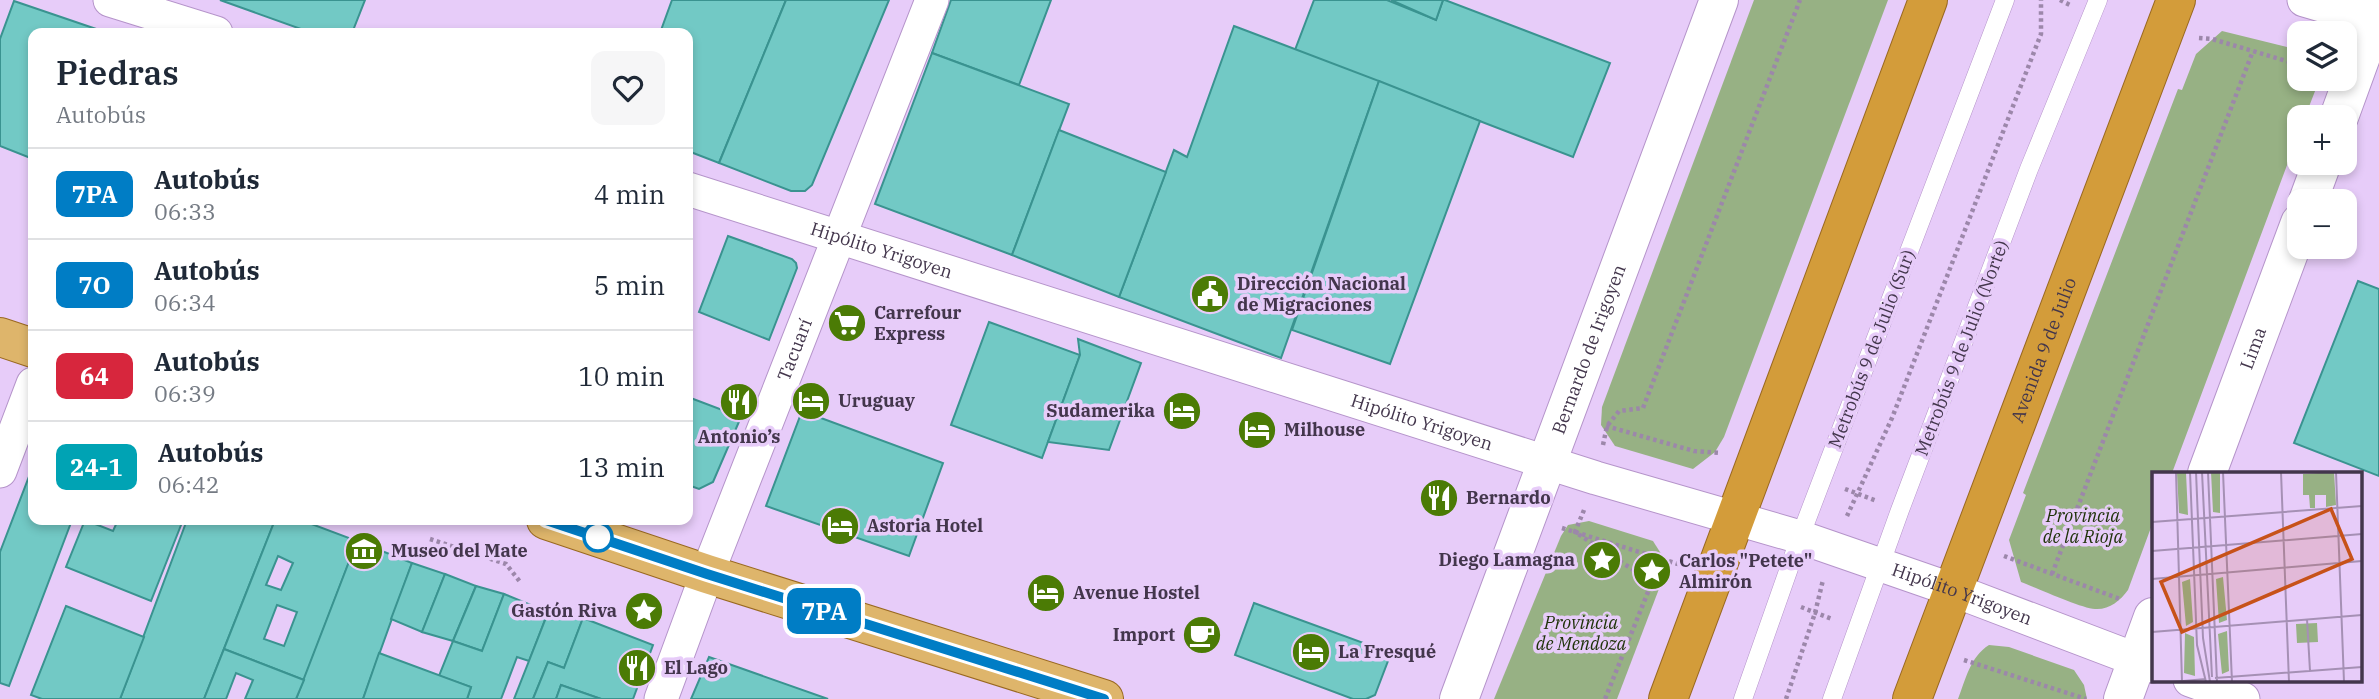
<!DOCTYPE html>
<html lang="es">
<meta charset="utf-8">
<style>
:root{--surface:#fff;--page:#f6f6f7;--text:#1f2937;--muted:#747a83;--line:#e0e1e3}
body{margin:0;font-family:"IBM Plex Serif",serif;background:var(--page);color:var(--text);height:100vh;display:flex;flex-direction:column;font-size:26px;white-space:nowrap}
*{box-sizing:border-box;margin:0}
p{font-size:23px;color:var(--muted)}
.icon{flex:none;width:38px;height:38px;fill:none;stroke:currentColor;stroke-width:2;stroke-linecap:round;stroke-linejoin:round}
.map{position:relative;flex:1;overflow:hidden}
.panel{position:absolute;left:28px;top:28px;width:665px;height:497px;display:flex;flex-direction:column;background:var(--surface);border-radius:14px;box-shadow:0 4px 10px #0003}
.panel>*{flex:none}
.badge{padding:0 14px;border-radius:10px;font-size:24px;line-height:46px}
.controls{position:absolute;left:2287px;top:21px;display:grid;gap:14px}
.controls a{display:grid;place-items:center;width:70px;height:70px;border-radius:14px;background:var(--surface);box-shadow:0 4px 10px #0003;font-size:35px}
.map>.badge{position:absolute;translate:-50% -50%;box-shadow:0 0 0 4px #fff}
.round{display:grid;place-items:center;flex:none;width:74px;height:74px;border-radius:14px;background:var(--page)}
.head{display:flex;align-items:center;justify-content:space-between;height:119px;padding:0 28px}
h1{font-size:33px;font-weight:600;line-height:52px}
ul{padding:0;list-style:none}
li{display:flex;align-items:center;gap:21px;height:91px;padding:0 28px;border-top:2px solid var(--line)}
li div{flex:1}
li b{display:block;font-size:26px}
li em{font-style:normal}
li .badge{min-width:77px;font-weight:700;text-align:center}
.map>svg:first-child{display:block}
</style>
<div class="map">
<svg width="2379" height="699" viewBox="0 0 2379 699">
<rect width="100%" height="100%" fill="#e7ccf9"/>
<!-- green -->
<g fill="#97b184">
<path d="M1754,0H1888L1724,437L1715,452L1693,469L1615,446L1601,425L1602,407Z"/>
<path d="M2222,31L2299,50L2300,79H2315L2317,86L2305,117H2300L2299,133L2172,473H2153V522L2128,590C2120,601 2109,610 2095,609C2081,608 2037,588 2021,582L2009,540L2026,495L2023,493L2178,89L2182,90L2196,54Z"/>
<path d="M1589,521L1653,541L1665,560L1662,581L1617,699H1494L1561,536L1568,525Z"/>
<path d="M1989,645L2009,647L2074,670L2084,685L2087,699H1958C1966,679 1970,657 1989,645Z"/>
</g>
<!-- building -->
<g fill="#72c9c5" stroke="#3a9390" stroke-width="2" fill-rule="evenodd">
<path d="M220,0H365L352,33H312Z"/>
<path d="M672,0H786L719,163L688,151V33H660Z"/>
<path d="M786,0H889L812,185L805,191H791L719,163Z"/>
<path d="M951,0H1051L1019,85L932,53Z"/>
<path d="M1314,0H1387L1436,20L1443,0H1445L1610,63L1573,157L1295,50Z"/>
<path d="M1391,0H1443L1436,20Z"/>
<path d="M14,1L108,33H33V159L0,146V39Z"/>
<path d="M1234,26L1379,81L1281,358L1119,297L1174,150L1187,157Z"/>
<path d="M932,53L1069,104L1012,255L875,204Z"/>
<path d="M1379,81L1480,121L1390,364L1292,330Z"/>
<path d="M1059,130L1166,172L1119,297L1012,255Z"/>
<path d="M728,236L792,259L796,263L797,268L769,340L699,312Z"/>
<path d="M2358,281L2379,289V476L2294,443Z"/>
<path d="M989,322L1080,355L1042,458L951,425Z"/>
<path d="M1078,339L1141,363L1109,450L1048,442L1080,355Z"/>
<path d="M688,397L741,417L713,482L699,489L688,485Z"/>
<path d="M802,411L943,463L909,556L766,506Z"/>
<path d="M33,466V520H72L9,686L0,683V552Z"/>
<path d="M85,520L113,531L118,520H183L151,601L66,567Z"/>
<path d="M187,520H275L204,699H120Z"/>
<path d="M275,520H301L357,541L304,680L224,649ZM278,556L293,563L281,590L266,585ZM277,605L297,612L284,646L264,639Z"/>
<path d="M357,541L412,563L363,699H296Z"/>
<path d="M412,563L445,574L422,632L391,619Z"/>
<path d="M445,574L476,586L453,641L422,632Z"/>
<path d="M476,586L504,594L482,651L453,641Z"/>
<path d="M504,594L548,612L529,661L517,657L501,699H467L471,687L439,676L453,641L482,651Z"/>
<path d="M1254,603L1391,653L1375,695L1366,699H1353L1235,655Z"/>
<path d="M551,605L583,618L564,668L548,662L533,699H514Z"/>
<path d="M66,606L144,637L120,699H42L31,695Z"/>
<path d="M583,618L653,645L633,699H601L561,685L556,699H533L548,662L564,668Z"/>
<path d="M224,649L304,680L296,699H245L253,680L236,673L226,699H204Z"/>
<path d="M379,653L471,687L467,699H363Z"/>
<path d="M709,657L828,699H691Z"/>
<path d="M561,685L601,699H556Z"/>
</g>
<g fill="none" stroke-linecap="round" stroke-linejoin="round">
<!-- service casing -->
<g stroke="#b594ca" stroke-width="19">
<g id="service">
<path d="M1743,699L1800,537L2005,0"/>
<path d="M1832,699L1900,510L2029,169L2098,0"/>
</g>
</g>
<!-- minor casing -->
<g stroke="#b594ca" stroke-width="35">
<g id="minor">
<path d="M110,0L216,33"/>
<path d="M2304,0L2379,22"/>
<path id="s1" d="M688,189L1596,478L1800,537L1953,590L2153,666"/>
<path d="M0,471L33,384"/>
<path d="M2190,680L2243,699"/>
<path id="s2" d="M661,699L707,574L932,0"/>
</g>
</g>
<!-- tertiary casing -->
<g stroke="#b594ca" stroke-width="40">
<g id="tertiary">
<path d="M2339,117L2379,7"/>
<path d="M2308,201L2322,163"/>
<path id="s3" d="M2207,473L2300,223"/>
<path id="s4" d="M1459,699L1719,0"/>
<path d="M2123,699L2153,617"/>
</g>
</g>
<!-- primary casing -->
<g stroke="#996820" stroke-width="40">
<g id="primary">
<path d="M0,337L33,348"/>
<path d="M546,520L707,574L1104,699"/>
</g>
</g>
<!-- trunk casing -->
<g stroke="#996820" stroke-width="40">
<g id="trunk">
<path d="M1668,699L1928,0"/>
<path id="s5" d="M1912,699L2176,0"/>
</g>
</g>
<!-- path -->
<g stroke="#9c87aa" stroke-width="4.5" stroke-dasharray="3.5 3.5" stroke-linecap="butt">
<path d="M2060,0L2070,5"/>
<path d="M2199,38L2212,39L2300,65"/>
<path d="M1606,426L1694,451L1720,453"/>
<path d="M1603,445L1607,426L1619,411L1643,408L1800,0"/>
<path d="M1845,489L1877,501"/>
<path d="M1584,510L1575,532L1652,582L1605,699"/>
<path d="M1847,516L1892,418L2041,34V0"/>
<path d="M372,520L379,522"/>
<path d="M1562,528L1678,564"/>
<path d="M430,539L506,564L521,583"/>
<path d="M2004,556L2120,599"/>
<path d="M2052,574L2253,51"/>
<path d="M1801,607L1832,619"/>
<path d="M1964,660L2086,699"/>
<path d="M1786,699L1815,613L1823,580"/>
</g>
<!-- service -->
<use href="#service" stroke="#fff" stroke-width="18"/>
<!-- minor -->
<use href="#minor" stroke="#fff" stroke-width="33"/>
<!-- tertiary -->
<use href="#tertiary" stroke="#fff" stroke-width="38"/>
<!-- primary -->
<use href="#primary" stroke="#deb56b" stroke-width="38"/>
<!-- trunk -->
<use href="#trunk" stroke="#d39c3a" stroke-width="38"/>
</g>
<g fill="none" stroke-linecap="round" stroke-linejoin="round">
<!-- line casing -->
<g stroke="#fff" stroke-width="16">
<path id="line" d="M546,520L707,574L1104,699"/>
</g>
<!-- line -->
<use href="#line" stroke="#007dc5" stroke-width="10"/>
</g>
<!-- icons -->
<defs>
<g id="civic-disc" transform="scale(2.0125)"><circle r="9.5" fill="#4b7b05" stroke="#e7ccf9"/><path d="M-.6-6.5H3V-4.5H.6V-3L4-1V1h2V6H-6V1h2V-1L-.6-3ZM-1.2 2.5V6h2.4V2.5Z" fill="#fff"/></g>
<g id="supermarket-disc" transform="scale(2.0125)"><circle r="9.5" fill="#4b7b05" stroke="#e7ccf9"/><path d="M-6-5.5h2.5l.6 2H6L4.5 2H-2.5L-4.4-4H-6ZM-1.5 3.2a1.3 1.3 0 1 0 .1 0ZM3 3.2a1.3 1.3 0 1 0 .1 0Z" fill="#fff"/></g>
<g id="hotel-disc" transform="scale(2.0125)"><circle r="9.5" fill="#4b7b05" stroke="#e7ccf9"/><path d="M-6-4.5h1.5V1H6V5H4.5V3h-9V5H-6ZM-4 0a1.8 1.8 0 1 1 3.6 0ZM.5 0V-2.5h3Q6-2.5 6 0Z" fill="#fff"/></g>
<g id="restaurant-disc" transform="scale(2.0125)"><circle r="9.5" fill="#4b7b05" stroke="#e7ccf9"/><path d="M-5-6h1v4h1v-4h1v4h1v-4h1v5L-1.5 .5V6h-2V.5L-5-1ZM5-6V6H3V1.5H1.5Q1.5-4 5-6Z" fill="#fff"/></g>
<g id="museum-disc" transform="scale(2.0125)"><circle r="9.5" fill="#4b7b05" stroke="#e7ccf9"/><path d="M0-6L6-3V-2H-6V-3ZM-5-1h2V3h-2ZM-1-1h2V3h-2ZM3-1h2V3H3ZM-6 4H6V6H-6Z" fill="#fff"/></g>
<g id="sight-disc" transform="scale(2.0125)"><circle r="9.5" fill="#4b7b05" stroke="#e7ccf9"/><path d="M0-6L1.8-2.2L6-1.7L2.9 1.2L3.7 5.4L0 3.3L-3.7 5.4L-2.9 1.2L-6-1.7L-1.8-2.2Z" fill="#fff"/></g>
<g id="cafe-disc" transform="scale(2.0125)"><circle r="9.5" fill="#4b7b05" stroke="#e7ccf9"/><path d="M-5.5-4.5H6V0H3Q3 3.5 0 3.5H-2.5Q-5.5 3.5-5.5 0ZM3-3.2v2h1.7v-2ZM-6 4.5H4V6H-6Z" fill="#fff"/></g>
</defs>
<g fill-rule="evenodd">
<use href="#civic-disc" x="1210" y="294"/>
<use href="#supermarket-disc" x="847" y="323"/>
<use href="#hotel-disc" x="811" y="401"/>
<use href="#restaurant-disc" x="739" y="402"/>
<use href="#hotel-disc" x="1182" y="411"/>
<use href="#hotel-disc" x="1257" y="430"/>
<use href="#restaurant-disc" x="1439" y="498"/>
<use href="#hotel-disc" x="840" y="526"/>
<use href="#museum-disc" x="364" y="551"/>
<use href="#sight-disc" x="1602" y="560"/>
<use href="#sight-disc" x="1652" y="571"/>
<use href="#hotel-disc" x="1046" y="593"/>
<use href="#sight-disc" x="644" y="611"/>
<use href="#cafe-disc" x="1202" y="635"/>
<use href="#hotel-disc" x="1311" y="652"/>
<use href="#restaurant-disc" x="637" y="668"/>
</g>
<!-- markers -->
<circle fill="#fff" stroke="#007dc5" stroke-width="3.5" cx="598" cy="537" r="14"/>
<g text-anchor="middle" stroke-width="7" stroke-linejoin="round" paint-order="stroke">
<!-- street labels -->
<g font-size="18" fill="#43364c" stroke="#e7ccf9">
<text dy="6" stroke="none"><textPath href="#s1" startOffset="203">Hipólito Yrigoyen</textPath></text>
<text transform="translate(1962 348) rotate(-69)" y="6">Metrobús 9 de Julio (Norte)</text>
<text dy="6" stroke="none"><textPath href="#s3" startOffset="133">Lima</textPath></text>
<text dy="6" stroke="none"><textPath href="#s2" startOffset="374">Tacuarí</textPath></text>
<text transform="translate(1872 349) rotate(-69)" y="6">Metrobús 9 de Julio (Sur)</text>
<text dy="6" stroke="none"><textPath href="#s5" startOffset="373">Avenida 9 de Julio</textPath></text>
<text dy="6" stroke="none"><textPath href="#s4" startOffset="373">Bernardo de Irigoyen</textPath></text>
<text dy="6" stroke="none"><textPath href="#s1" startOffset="770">Hipólito Yrigoyen</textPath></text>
<text dy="6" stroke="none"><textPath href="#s1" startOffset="1337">Hipólito Yrigoyen</textPath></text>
</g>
<!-- poi labels -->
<g font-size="18" font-weight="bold" fill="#43364c" stroke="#e7ccf9" text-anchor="start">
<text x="1237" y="290">Dirección Nacional<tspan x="1237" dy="21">de Migraciones</tspan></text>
<text x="874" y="319">Carrefour<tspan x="874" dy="21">Express</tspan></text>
<text x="838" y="407">Uruguay</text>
<text x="1155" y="417" text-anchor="end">Sudamerika</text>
<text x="1284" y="436">Milhouse</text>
<text x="739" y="443" text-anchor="middle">Antonio’s</text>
<text x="1466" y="504">Bernardo</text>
<text x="867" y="532">Astoria Hotel</text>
<text x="391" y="557">Museo del Mate</text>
<text x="1575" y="566" text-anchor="end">Diego Lamagna</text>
<text x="1679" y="567">Carlos "Petete"<tspan x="1679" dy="21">Almirón</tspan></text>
<text x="1073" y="599">Avenue Hostel</text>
<text x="617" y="617" text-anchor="end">Gastón Riva</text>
<text x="1175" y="641" text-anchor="end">Import</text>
<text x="1338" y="658">La Fresqué</text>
<text x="664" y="674">El Lago</text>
</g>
<!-- park labels -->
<g font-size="18" font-style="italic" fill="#1e3208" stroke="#e7ccf9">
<text x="2083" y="522">Provincia<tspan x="2083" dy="21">de la Rioja</tspan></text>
<text x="1581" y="629">Provincia<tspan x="1581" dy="21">de Mendoza</tspan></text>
</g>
</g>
<!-- overview -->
<g transform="translate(2152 472)">
<rect width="210" height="210" fill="#e7ccf9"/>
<path d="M59,0H68V41L61,40ZM182,0L184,33L174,35V23H163V36H158L157,23H151V2ZM25,1H34L36,43L27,41ZM71,105L75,148L67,151L64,107ZM38,107L41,150L34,154L30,110ZM165,151L166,170L145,171L144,152ZM75,159L77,199L70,202L66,162ZM33,161L42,165L43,204L32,201Z" fill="#97b184"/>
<path fill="none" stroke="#a590b4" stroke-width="2" d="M24,0L30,210M38,0L45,173L54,210M44,0L51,166L58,210M50,0L60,205M56,0L65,210M71,0L80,210M129,0L137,210M184,0L192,210M0,50L210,34M0,79L210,62M0,107L210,89M155,147L158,199M0,160L210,143M63,206L210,195M20,210L54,207"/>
<path fill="#c75219" fill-opacity="0.15" stroke="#c75219" stroke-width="3.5" d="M179,37L200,87L30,160L9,110Z"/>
<rect width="210" height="210" fill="none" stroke="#43364c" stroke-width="3.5"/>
</g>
</svg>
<div class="controls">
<a><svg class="icon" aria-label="layers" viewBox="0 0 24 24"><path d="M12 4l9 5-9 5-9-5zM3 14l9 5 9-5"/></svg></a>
<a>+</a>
<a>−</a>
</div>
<b class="badge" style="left:824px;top:611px;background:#007dc5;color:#fff">7PA</b>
<section class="panel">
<div class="head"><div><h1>Piedras</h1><p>Autobús</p></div><a class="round"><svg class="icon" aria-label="heart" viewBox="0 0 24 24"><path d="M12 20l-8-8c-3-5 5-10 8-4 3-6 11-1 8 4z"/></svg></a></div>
<ul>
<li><span class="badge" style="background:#007dc5;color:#fff">7PA</span><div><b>Autobús</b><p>06:33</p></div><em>4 min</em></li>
<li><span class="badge" style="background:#007dc5;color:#fff">7O</span><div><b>Autobús</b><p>06:34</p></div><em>5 min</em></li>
<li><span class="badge" style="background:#d7263d;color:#fff">64</span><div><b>Autobús</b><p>06:39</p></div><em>10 min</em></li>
<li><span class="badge" style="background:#00a3b4;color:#fff">24-1</span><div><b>Autobús</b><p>06:42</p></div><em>13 min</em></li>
</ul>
</section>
</div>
